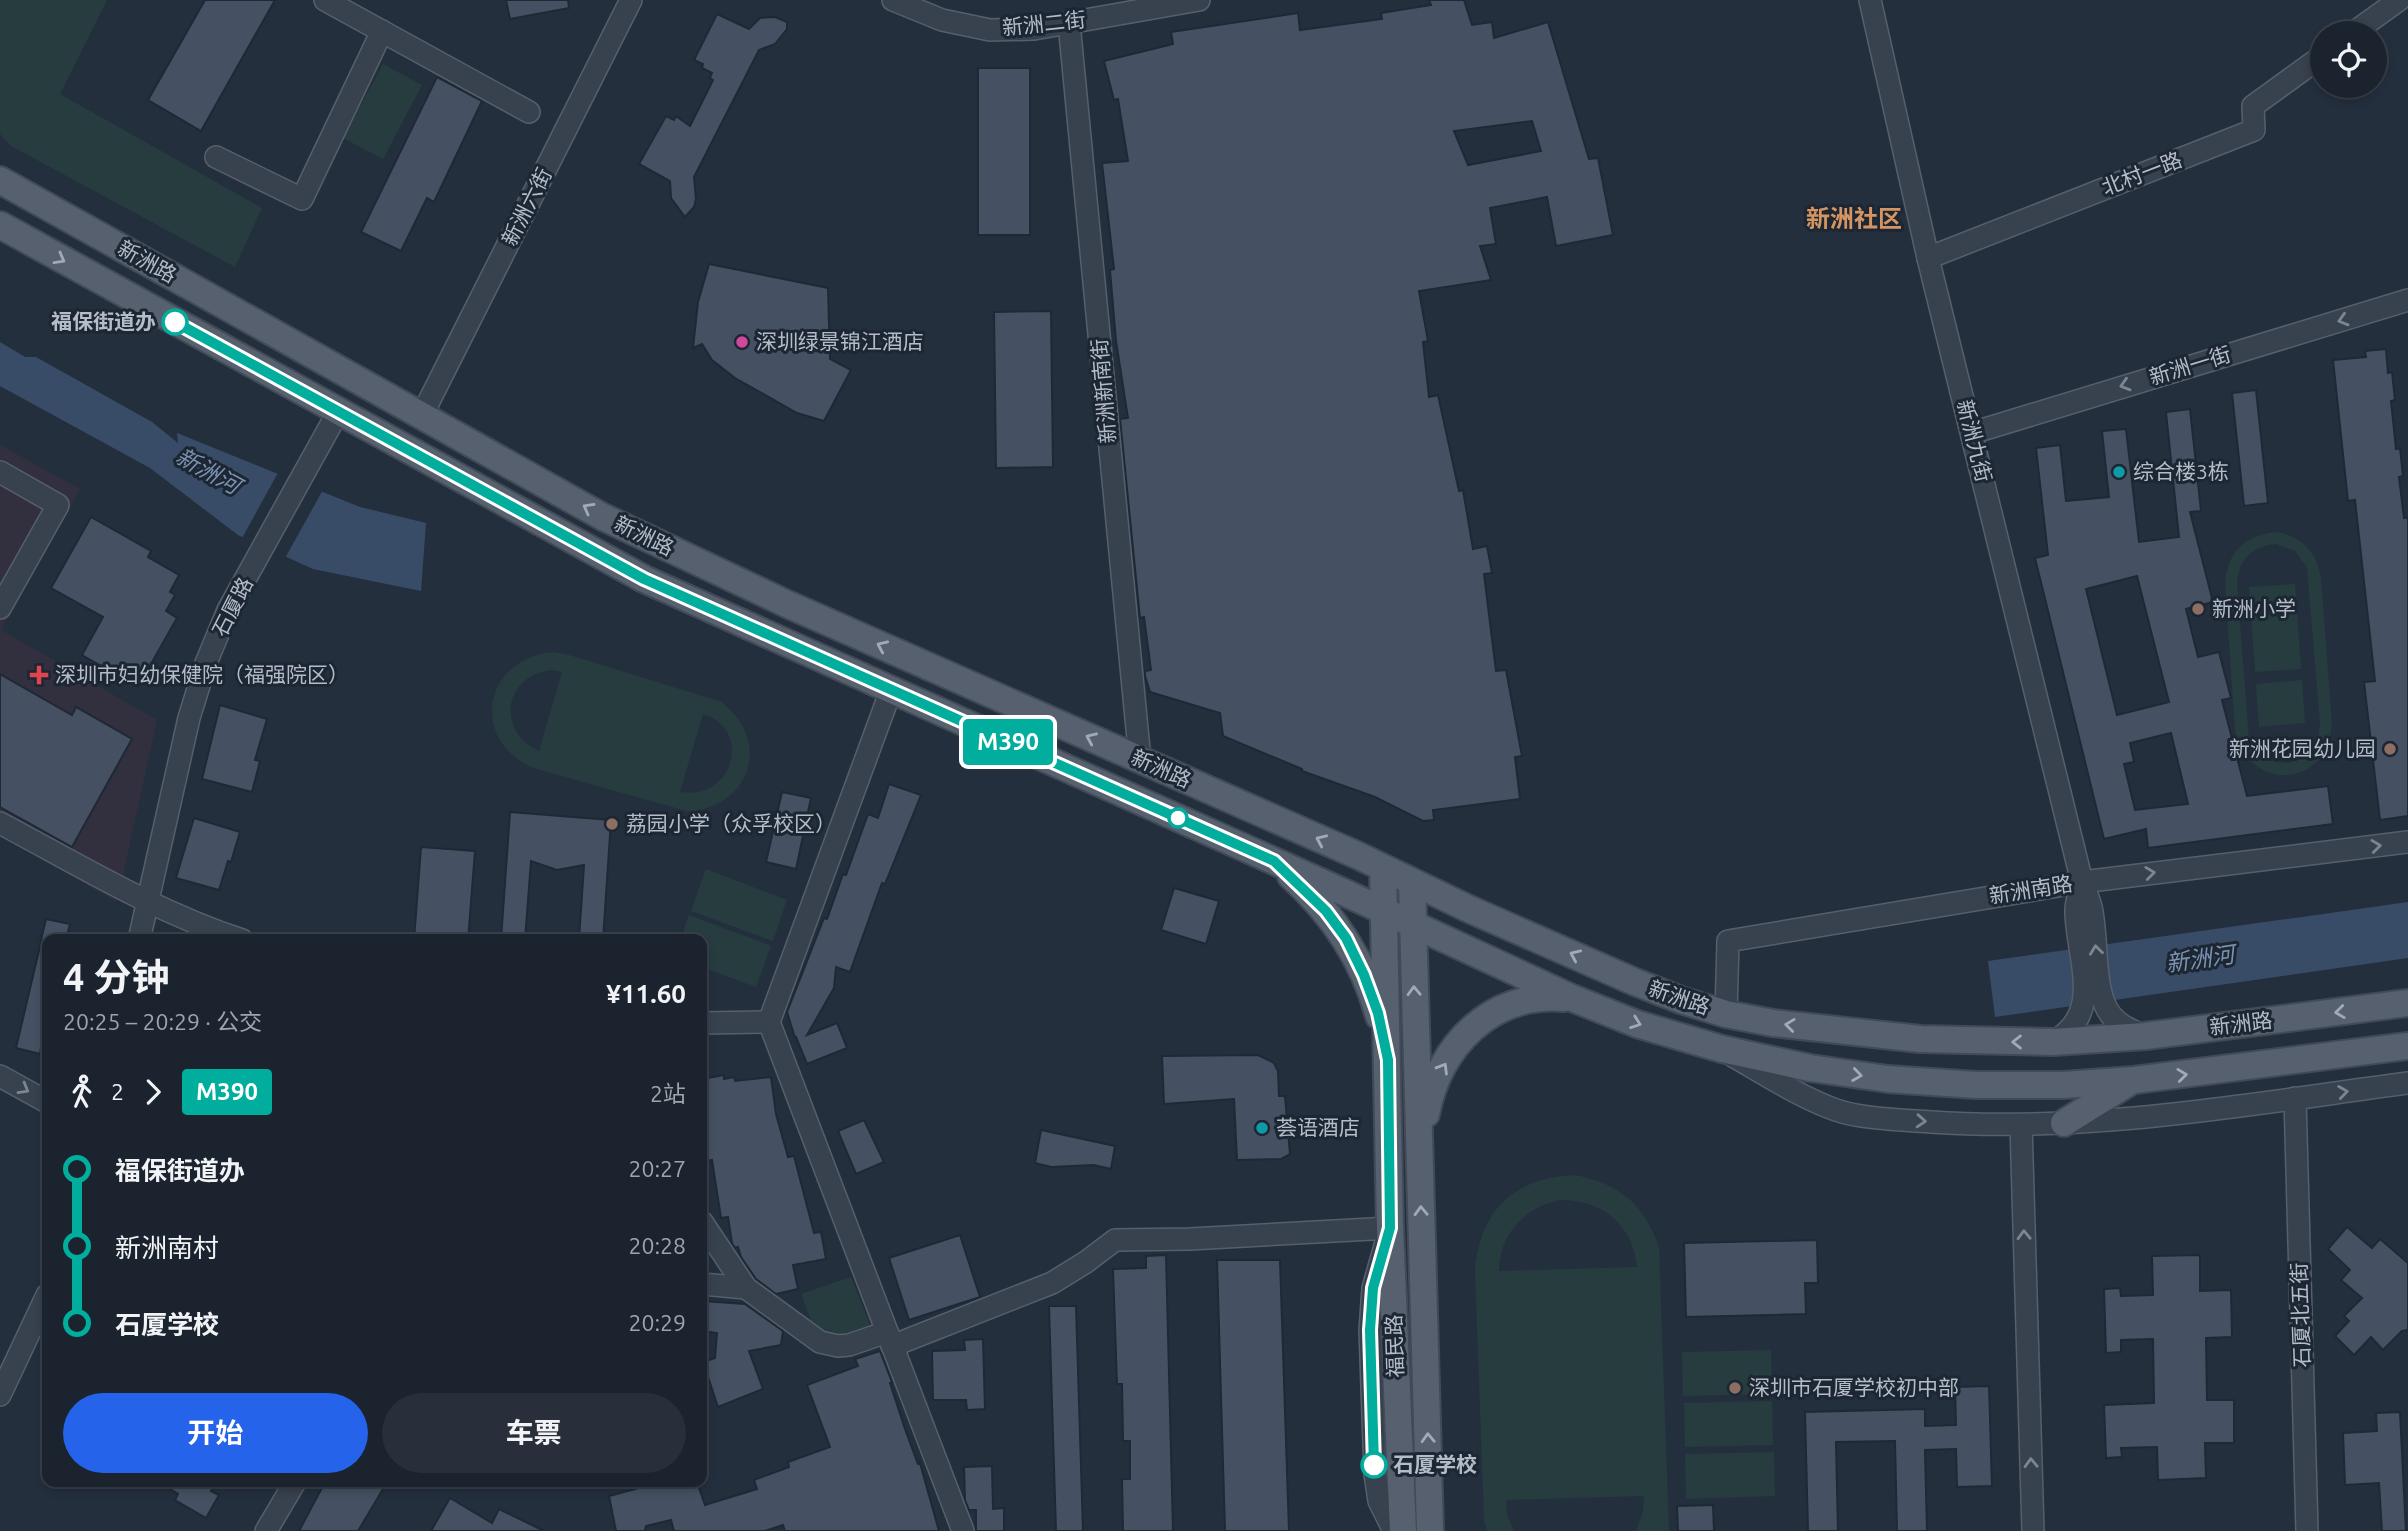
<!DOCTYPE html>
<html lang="zh">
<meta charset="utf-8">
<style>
:root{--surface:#1b232e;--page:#282f3a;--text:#f1f3f6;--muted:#a0a4aa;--line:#39404a;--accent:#2563eb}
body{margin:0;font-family:Ubuntu,"Noto Sans SC",sans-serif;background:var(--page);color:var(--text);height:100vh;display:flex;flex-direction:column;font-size:26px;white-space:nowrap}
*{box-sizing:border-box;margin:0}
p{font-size:23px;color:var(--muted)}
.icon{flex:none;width:38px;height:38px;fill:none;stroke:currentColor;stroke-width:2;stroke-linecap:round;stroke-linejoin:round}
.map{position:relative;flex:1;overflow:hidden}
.panel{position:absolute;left:42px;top:934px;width:665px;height:553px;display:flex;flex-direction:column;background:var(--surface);border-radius:14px;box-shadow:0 4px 10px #0003,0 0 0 2px var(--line)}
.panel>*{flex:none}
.badge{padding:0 14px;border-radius:5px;font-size:24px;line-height:46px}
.buttons{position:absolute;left:2310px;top:21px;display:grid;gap:14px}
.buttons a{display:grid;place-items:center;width:77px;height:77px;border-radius:50%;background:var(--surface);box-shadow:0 4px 10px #0003,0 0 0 2px var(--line);font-size:35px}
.map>.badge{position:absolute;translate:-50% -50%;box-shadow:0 0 0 4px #fff}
.legs{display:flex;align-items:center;gap:10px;height:77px;padding:0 21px;font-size:23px}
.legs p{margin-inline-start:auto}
.headline{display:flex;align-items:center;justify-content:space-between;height:119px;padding:0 21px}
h1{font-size:38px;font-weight:700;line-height:52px}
.button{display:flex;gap:14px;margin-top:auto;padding:14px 21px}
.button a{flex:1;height:80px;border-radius:42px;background:var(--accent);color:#fff;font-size:28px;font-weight:700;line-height:80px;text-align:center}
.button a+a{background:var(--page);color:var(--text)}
ul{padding:0 21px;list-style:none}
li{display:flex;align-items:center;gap:24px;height:77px;font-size:26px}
li i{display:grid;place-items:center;width:10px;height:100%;margin:0 9px;background:currentColor}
li i::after{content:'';width:18px;height:18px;margin:-9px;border:5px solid;border-radius:50%;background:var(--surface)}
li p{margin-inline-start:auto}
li:first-child i{background:linear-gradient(#0000 50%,currentColor 0)}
li:last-child i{background:linear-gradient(currentColor 50%,#0000 0)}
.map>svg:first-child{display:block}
</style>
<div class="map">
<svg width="2408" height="1531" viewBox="0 0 2408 1531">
<rect width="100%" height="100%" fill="#242f3e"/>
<!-- medical -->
<path fill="#32303f" d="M0,445L80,489L1,630L157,720L117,902L0,835Z"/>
<!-- green -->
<g fill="#263c3f" fill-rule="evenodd">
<path d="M0,0H107L60,94L262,208L235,267L11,146L0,134Z"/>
<path d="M383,64L422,85L383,159L343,138Z"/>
<path d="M2277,532C2302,537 2316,551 2321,577L2332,724C2328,788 2250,794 2235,731L2225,584C2227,552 2245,535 2277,532ZM2276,544L2295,551L2307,568L2320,724C2318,767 2269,778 2249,739L2237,584C2238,560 2252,546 2276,544Z"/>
<path d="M2295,584L2301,669L2255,672L2249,587Z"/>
<path d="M552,652L566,654L722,702C771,742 752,804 690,812L533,768C469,739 483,660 552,652ZM552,670L562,672L539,751C495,731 504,675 552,670ZM703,714C753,729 734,801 680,792Z"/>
<path d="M2302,680L2305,723L2259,727L2256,684Z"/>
<path d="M706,869L787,900L773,941L691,911Z"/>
<path d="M689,915L771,946L756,987L702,967V940H680Z"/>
<path d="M1575,1175C1620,1184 1644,1204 1659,1247L1669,1531H1636L1643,1511L1644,1496L1506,1500L1507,1515L1514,1531H1487L1484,1520L1475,1271C1479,1211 1515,1177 1575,1175ZM1559,1200C1601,1199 1633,1224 1637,1267L1499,1271C1500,1234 1523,1209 1559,1200Z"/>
<path d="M851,1277L872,1330L842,1340L814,1329L801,1294Z"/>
<path d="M1771,1350L1772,1394L1683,1396L1682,1352Z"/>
<path d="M1772,1401L1773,1445L1685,1447L1684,1403Z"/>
<path d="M1774,1452L1775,1496L1686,1499L1685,1454Z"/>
</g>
<!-- water -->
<g fill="#394c67">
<path d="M0,342L25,357H36L152,422L178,443L177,433L360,507L426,523L421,591L313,569L238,535L150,468L0,386Z"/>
<path d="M2408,902V958L1995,1017L1988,961Z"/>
</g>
<!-- pier -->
<path fill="#242f3e" d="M280,469L324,488L284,560L241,540Z"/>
<!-- building -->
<g fill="#455162" stroke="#1f2835" stroke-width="2" fill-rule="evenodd">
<path d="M205,0H275L201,131L148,100Z"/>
<path d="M506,0H568L569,8L510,19Z"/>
<path d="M1429,0H1464L1472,25L1492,22L1494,38L1548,22L1589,159L1598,158L1613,235L1556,246L1547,197L1490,208L1496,244L1480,246L1491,280L1419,291L1428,341L1423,342L1429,397L1438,395L1459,491L1463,490L1473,549L1487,546L1492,573L1484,574L1496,671L1506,670L1522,756L1515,757L1520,799L1433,810L1434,820L1423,821L1375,797L1302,771V769L1223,736L1220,713L1150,692L1145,676V671L1151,670L1144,617L1140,618L1120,419L1128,418L1116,341L1110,270L1114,269L1102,163L1128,161L1118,99L1114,100L1104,61L1173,44L1171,32L1298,13L1300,30L1382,19L1381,13L1431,5ZM1532,121L1541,151L1468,165L1454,131Z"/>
<path d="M717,14L749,29L760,18L775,17L787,22V29L775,44L759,50L694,177L696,199L694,207L685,217L671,198L670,181L639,164L666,116L674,120L676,116L690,126L713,80L710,78L712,73L702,68L703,64L694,60Z"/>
<rect x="978" y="68" width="52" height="167"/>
<path d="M437,77L482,101L434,202L427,198L401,251L361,232Z"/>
<path d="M709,264L828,288L830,359L851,370L824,421L797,413L735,378L712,360L702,344L693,348L698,302Z"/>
<path d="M1051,311L1053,467L996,468L994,312Z"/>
<path d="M2386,349L2388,373L2392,372L2395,400L2391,401L2396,449L2400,448L2403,476L2399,477L2404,518H2408V816L2380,820L2364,682L2375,681L2355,500L2348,501L2333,360L2366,357L2365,351Z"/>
<path d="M2256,390L2268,503L2244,506L2232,393Z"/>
<path d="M2190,409L2201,511L2190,512L2213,602L2186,609L2198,657L2219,652L2231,698L2222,700L2247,796L2328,786L2333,824L2148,848L2146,829L2104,839L2035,558L2048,555L2036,448L2060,445L2066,501L2109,497L2102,431L2126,429L2139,542L2179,537L2166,412ZM2137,576L2169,702L2117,715L2086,589ZM2171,733L2188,804L2135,810L2124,764L2134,762L2130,743Z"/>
<path d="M91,517L151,551L148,557L179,575L170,592L175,595L166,611L177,618L138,687L82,655L103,617L51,588Z"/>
<path d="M0,674L72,715L76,707L132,739L72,847L0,807Z"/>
<path d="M220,705L267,719L255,760L260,761L252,792L202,779Z"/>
<path d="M889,784L921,795L885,884L882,883L850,972L836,967L834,988L807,1035L837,1023L847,1048L807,1064L796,1037L795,1038L787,1012L824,918L827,919L843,874L846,875L868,814L878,818Z"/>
<path d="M782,792L811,798L796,869L766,862Z"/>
<path d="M510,812L611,820L603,940H579L584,865L557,870L531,861L525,940H501Z"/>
<path d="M194,818L240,832L231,862L228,861L219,890L176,878Z"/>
<path d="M421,847L475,851L468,940H414Z"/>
<path d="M1174,888L1219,901L1206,944L1161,930Z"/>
<path d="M46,919L70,924L66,940H41Z"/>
<path d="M41,942L47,943V1049L41,1048L40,1054L16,1048Z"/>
<path d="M1258,1055L1274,1063L1278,1071L1279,1096H1285L1290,1154L1281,1159L1237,1160L1234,1099L1164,1104L1162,1056Z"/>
<path d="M724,1075V1079L734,1077L735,1081L771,1077L776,1114L788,1157L794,1156L814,1233L821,1232L826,1259L793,1265L798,1289L776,1294L756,1279L741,1257L738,1247L735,1248L732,1243L728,1217L721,1218L712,1160L702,1162V1079Z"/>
<path d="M864,1120L884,1162L856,1174L838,1131Z"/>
<path d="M1041,1130L1115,1146L1111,1169L1094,1165L1051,1167L1035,1163Z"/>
<path d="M2347,1227L2372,1248L2380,1239L2408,1263V1330L2402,1331L2383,1350L2371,1337L2354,1355L2335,1336L2349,1321L2344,1316L2362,1298L2341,1280L2350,1270L2328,1249Z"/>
<path d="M960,1235L980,1297L909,1320L889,1258Z"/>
<path d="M1817,1240L1818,1283H1805L1806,1314L1686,1317L1684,1243Z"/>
<path d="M1166,1255L1173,1531H1123L1122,1479H1130V1441H1123L1122,1384H1117L1113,1269L1146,1268V1256Z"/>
<path d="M2200,1255V1291L2231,1290L2232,1337L2206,1338L2207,1400H2234V1443H2205L2206,1478L2158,1480L2157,1447L2121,1448L2122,1457L2106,1458L2104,1405L2154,1403L2153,1339L2121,1340V1352L2106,1353L2104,1289L2120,1288L2121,1296L2153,1295L2152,1256Z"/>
<path d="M1217,1260H1280L1289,1531H1225Z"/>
<path d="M702,1301L745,1304L783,1331L781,1345L749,1351L763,1389L718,1407L703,1362L715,1358L717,1333L702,1331Z"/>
<path d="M1049,1306H1076L1083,1531H1056Z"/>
<path d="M983,1339L985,1409L967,1410L966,1400H933L932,1351L965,1350L964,1340Z"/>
<path d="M880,1351L892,1382L890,1383L905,1429L918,1464L920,1463L939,1531H785L783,1525L765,1531H674L671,1520L646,1526L645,1531H616L609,1496L661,1482H697L705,1505L757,1489L754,1480L789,1467L788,1462L830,1447L807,1385L858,1366L855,1359Z"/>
<path d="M1989,1386L1992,1486L1957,1487L1956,1449L1925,1450L1927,1531H1897L1895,1441L1836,1442L1838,1531H1808L1805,1412L1925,1409V1426L1956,1425L1955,1387Z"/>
<path d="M2400,1412L2406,1531H2382L2379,1483L2345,1485L2343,1433L2377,1431L2376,1413Z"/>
<path d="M992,1466L993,1509L1004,1508V1531H976V1510H969L965,1500L964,1467Z"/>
<path d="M158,1482H216L211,1491L219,1495L206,1518L175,1500L178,1494Z"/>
<path d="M325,1482H372L383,1489L358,1531H299Z"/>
<path d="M450,1498L492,1523L499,1509L544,1531H431Z"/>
<path d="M1713,1505L1714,1531H1678L1677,1506Z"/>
</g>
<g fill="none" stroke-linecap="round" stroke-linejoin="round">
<!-- minor casing -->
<g stroke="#565f6c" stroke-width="24">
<g id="minor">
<path d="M325,0L529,112"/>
<path d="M893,0L942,20L990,30L1034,29L1199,0"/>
<path d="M1870,0L1928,258L2082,882C2085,890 2089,899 2091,907C2098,936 2093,984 2107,1009C2115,1024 2130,1030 2145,1036"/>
<path d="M1069,23L1140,760"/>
<path d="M2353,33L2399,0"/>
<path d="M216,157L302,199L382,31"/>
<path d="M1928,258L2254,130L2253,106L2322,56"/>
<path d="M422,415L631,0"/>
<path d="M1972,433L2408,300"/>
<path d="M0,472L58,505L0,608"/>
<path d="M891,690L769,1022L963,1531"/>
<path d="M0,823C79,865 156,912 242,940"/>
<path d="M139,940L189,718L206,663L228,610L338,412"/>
<path d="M1726,1014L1728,941L2082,882L2408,842"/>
<path d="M702,1023L769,1022"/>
<path d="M2053,1042C2104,1014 2078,961 2076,914C2075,903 2080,892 2082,882"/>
<path d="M1733,1056C1766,1075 1800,1097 1836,1110C1861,1119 1904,1120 1931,1122C2091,1133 2250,1104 2408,1083"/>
<path d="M0,1076L47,1102"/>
<path d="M2295,1098L2307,1531"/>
<path d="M2021,1125L2033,1531"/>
<path d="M702,1222L746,1288L820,1342L838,1346L849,1345L887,1332"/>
<path d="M702,1284L746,1288"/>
<path d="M892,1346L1052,1283L1086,1262L1115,1240L1190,1239L1390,1228L1373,1288L1370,1330L1375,1474L1379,1501L1394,1531"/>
<path d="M0,1395L47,1295"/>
<path d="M266,1531L295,1482"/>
</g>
</g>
<!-- major casing -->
<g stroke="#414a57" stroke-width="30">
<g id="major">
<path d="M0,180L603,517L787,604L1359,856L1469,909L1635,982L1681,1000L1726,1014L1773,1023L1920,1039L2053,1042L2145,1036L2408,1003"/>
<path d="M0,225L644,579L1341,891L1572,998L1637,1024L1722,1049L1810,1068L1888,1079L1976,1085H2063L2134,1080L2408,1046"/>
<path d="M1383,868L1390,1228L1403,1531"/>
<path d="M1291,876C1333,914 1364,961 1379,1016"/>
<path d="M1412,882L1430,1531"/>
<path d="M1426,1114C1439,1046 1491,992 1564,998"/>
<path d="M2064,1123L2128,1083"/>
</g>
</g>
<!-- minor -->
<use href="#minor" stroke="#38414e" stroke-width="21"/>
<!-- major -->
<use href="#major" stroke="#56606e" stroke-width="26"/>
</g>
<!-- one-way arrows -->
<defs><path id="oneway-chevron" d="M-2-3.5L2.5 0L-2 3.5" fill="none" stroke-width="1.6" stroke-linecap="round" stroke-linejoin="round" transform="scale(1.75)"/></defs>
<g stroke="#a1aab7">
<use href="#oneway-chevron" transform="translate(60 259) rotate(29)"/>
<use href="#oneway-chevron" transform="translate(588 508) rotate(-151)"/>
<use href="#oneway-chevron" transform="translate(882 646) rotate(-156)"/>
<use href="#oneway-chevron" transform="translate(1091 738) rotate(-156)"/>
<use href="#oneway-chevron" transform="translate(1321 840) rotate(-156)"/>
<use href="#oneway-chevron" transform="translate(1575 955) rotate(-156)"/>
<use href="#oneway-chevron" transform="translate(1414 991) rotate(-92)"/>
<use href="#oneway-chevron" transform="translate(2340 1012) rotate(173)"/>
<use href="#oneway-chevron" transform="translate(1636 1023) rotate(20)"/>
<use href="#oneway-chevron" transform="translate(1790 1025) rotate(-173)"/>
<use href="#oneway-chevron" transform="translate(2017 1042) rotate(180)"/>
<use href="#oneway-chevron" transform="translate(1443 1068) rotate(-59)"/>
<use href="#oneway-chevron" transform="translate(1857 1075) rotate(8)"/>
<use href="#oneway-chevron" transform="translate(2182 1075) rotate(-7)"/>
<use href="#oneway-chevron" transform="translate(1421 1211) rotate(-92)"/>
<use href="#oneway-chevron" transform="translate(1428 1438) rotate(-92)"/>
</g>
<g stroke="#7c8592">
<use href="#oneway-chevron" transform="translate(2343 320) rotate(163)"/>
<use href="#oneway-chevron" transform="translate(2125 385) rotate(163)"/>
<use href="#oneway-chevron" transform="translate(2376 846) rotate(-7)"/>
<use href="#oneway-chevron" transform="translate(2150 873) rotate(-7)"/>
<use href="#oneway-chevron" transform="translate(2096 950) rotate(-97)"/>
<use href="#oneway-chevron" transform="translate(24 1089) rotate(30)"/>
<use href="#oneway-chevron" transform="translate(2343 1092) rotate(-8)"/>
<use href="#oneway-chevron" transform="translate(1921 1121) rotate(4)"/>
<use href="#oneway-chevron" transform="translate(2024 1235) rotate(-92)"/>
<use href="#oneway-chevron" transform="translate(2031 1463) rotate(-92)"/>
</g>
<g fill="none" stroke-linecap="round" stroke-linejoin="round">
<!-- line-1 casing -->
<g stroke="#fff" stroke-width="16">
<path id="line-1" d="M175,322L644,579L1274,861L1326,911L1346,938L1364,975L1378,1013L1388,1060L1390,1228L1373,1288L1370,1330L1374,1465"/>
</g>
<!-- line-1 -->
<use href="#line-1" stroke="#01ad9c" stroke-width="10"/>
</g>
<!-- markers -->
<g fill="#fff" stroke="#01ad9c" stroke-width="3.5">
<circle cx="175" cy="322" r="12"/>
<circle cx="1178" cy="818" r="9"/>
<circle cx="1374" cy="1465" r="12"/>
</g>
<circle fill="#d1479c" stroke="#1d2633" stroke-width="2.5" cx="742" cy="342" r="7"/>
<g fill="#0f9aa8" stroke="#1d2633" stroke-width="2.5">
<circle cx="2119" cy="472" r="7"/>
<circle cx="1262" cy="1128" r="7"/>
</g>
<g fill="#8d6e63" stroke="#1d2633" stroke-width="2.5">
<circle cx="2198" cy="609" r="7"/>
<circle cx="2390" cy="749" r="7"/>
<circle cx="612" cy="824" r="7"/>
<circle cx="1735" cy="1388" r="7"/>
</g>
<path fill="#e0444e" stroke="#1d2633" stroke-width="2.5" d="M35.5 664.5h7v7h7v7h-7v7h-7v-7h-7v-7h7z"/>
<g text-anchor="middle" stroke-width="6" stroke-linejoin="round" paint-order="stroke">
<!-- street labels -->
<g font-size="21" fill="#b4bcc9" stroke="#1d2633">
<text transform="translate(1044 24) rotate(-6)" y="7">新洲二街</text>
<text transform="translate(2142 174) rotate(-21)" y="7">北村一路</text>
<text transform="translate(527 207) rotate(-63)" y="7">新洲六街</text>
<text transform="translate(147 262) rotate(29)" y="7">新洲路</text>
<text transform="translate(2190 366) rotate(-17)" y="7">新洲一街</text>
<text transform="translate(1104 391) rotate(-95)" y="7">新洲新南街</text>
<text transform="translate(1974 441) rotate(76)" y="7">新洲九街</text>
<text transform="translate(644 536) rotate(26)" y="7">新洲路</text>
<text transform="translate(233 607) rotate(-63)" y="7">石厦路</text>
<text transform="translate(1161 769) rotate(24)" y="7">新洲路</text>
<text transform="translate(2031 890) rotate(-9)" y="7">新洲南路</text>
<text transform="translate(1679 998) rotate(19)" y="7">新洲路</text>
<text transform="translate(2241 1024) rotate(-7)" y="7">新洲路</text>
<text transform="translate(2301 1315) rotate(-92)" y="7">石厦北五街</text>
<text transform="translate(1395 1346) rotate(-92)" y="7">福民路</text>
</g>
<!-- stop labels -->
<g font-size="21" font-weight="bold" fill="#b4bcc9" stroke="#1d2633" text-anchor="end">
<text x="156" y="329">福保街道办</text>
<text x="1393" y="1472" text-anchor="start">石厦学校</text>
</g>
<!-- poi labels -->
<g font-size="21" fill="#b4bcc9" stroke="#1d2633" text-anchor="start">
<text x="756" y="349">深圳绿景锦江酒店</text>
<text x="2133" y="479">综合楼3栋</text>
<text x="2212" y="616">新洲小学</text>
<text x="55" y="682">深圳市妇幼保健院（福强院区）</text>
<text x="2376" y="756" text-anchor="end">新洲花园幼儿园</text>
<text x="626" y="831">荔园小学（众孚校区）</text>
<text x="1276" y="1135">荟语酒店</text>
<text x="1749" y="1395">深圳市石厦学校初中部</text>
</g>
<!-- water labels -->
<g font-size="23" font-style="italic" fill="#7c92b1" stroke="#1d2633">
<text transform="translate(208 471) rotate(29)" y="8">新洲河</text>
<text transform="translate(2200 959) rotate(-8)" y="8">新洲河</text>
</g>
<!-- quarter labels -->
<g font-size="24" font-weight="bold" fill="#d59563" stroke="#1d2633">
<text x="1854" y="227">新洲社区</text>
</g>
</g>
</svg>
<div class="buttons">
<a><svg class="icon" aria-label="locate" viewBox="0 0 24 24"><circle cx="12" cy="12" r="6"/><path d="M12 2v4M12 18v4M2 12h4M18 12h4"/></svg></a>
</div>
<b class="badge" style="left:1008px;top:742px;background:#01ad9c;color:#fff">M390</b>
<section class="panel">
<div class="headline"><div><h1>4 分钟</h1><p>20:25 – 20:29 · 公交</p></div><b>¥11.60</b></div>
<div class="legs"><svg class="icon" aria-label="walk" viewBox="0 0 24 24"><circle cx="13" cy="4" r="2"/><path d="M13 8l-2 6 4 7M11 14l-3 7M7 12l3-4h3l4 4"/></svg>2<svg class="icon" aria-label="forward" viewBox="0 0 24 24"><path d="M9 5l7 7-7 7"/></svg><b class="badge" style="background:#01ad9c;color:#fff">M390</b><p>2站</p></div>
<ul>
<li><i style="color:#01ad9c"></i><b>福保街道办</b><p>20:27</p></li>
<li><i style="color:#01ad9c"></i><span>新洲南村</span><p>20:28</p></li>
<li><i style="color:#01ad9c"></i><b>石厦学校</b><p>20:29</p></li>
</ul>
<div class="button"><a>开始</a><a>车票</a></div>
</section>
</div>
